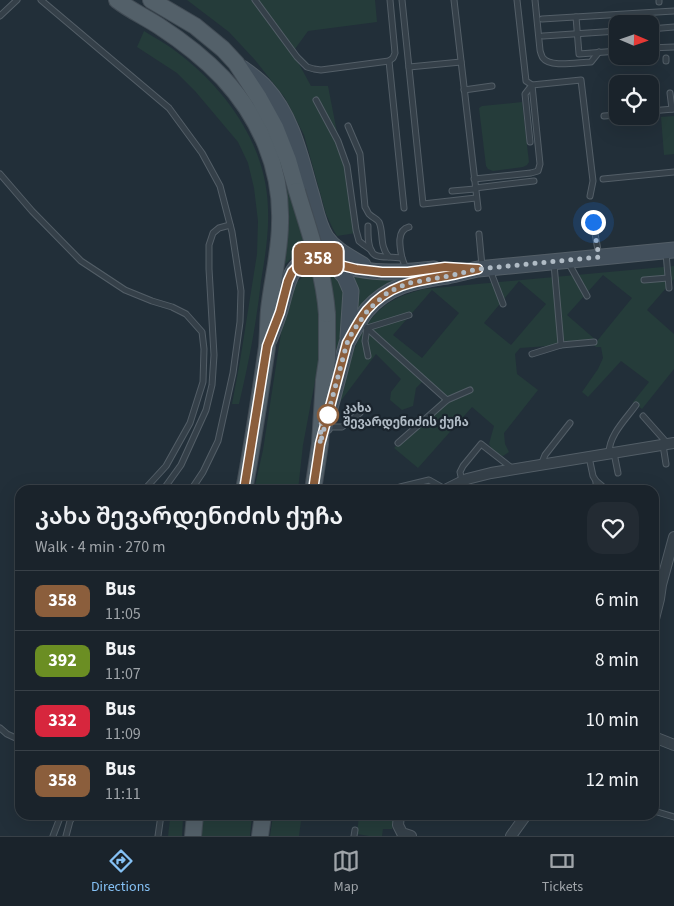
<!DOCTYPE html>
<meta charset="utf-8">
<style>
:root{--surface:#1a232b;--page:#232b33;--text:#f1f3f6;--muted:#9fa4a9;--line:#384047;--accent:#85c1f5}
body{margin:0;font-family:"Source Sans 3","Noto Sans Georgian",sans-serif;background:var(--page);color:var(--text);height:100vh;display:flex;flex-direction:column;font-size:19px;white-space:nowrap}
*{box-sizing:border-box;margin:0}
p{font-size:16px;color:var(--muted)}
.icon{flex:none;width:28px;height:28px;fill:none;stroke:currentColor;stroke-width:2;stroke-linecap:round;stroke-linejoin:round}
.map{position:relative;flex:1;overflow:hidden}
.details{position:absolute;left:15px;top:485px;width:644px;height:335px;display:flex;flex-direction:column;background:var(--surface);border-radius:15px;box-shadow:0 5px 20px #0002,0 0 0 1px var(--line)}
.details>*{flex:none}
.badge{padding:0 10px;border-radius:8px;font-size:18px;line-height:32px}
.needle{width:32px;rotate:92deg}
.buttons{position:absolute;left:609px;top:15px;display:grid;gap:10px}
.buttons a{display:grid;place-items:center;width:50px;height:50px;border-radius:10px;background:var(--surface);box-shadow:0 5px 20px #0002,0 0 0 1px var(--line);font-size:25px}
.you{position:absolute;width:25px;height:25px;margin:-12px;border:4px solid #fff;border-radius:50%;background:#1a73e8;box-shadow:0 0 0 8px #1a73e833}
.map>.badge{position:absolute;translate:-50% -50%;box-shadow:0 0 0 2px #fff}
.round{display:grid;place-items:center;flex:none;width:52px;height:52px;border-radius:15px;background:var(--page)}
.headline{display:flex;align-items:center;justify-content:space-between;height:85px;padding:0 20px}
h1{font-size:24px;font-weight:600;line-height:38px}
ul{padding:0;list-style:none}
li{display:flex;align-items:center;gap:15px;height:60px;padding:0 20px;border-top:1px solid var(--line)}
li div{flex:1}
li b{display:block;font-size:19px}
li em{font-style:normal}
li .badge{min-width:55px;font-weight:700;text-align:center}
.dock{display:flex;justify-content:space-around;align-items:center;height:70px;border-top:1px solid var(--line);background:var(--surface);font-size:14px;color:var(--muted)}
.dock a{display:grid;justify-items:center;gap:2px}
.dock .on{color:var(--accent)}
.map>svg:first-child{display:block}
</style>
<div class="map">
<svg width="674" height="836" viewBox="0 0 674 836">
<rect width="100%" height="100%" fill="#222f39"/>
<!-- green -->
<g fill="#253c3a" fill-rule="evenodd">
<path d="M187,0H375L377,22L308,31L295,49L299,64L311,86H328L341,153L348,182L356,233L337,236L333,229L326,214L304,135L285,98L255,60L229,32Z"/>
<path d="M144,31C157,39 170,46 182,56C229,93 267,148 268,209C269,234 265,257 261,281C259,300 256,319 253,337C249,360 244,382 239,404H232L240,361L257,254L258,221L254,188L248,163L238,142L195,91L177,73L137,47Z"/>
<path d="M522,102L529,162L527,165L523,167L493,171L488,169L486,166L479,108L482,106Z"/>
<path d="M674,116V154L664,155L661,117Z"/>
<path d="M281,170L290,196L305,192L341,259C315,246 302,244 282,268Z"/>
<path d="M674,266V279L647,310L674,334V369L642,409L633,402L649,382L621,361L588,397L582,392L598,369L603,358L601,347H596L591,343L520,348L515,354L517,374L538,390L504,433L505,444L509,452L503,456L494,453L489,444L494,426L472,407L418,468L394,448L442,399L423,381L416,388L413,406L402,410L390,400L391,392L401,379L376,354L340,402C348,369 355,330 382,308C393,298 409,293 424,289ZM603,275L632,298L597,341L567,315ZM519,281L546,304L511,345L484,323ZM432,290L459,313L422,358L393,335Z"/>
<path d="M322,269L330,271L336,274L345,288V318L336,360H334L335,317L319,348L318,365L303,445L298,490H254L263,450L283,320L292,289L296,283L307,273L314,270Z"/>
<path d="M349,275L368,278L402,279C379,290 371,294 355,314Z"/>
<path d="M202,815H252L250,836H200Z"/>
<path d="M273,815H297L301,821L299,836H270Z"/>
<path d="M359,815H395L392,829H383L382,836H369L357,834Z"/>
<path d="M170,819H183L182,836H168Z"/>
</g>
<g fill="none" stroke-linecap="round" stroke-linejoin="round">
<!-- service casing -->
<g stroke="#535e67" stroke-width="7">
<g id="service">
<path d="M41,0L169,108L202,153L220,186L232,232L241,291L240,322L233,373L218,441L203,472L191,490"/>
<path d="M255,0L297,57L307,67L314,69L321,70L389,61"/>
<path d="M390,0L395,53L393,58L389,61L404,208"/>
<path d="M402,0L423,204L476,198"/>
<path d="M454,0L478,208"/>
<path d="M535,0L540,50C540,51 542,57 543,58C550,68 579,62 591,62L599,52"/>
<path d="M659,0V2"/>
<path d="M0,16L17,0"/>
<path d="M576,17L579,54L618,51"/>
<path d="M542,19L674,11"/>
<path d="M650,29L674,27"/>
<path d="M543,36L618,31"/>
<path d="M650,48L674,47"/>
<path d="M666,58V61"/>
<path d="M409,67L461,62"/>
<path d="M464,90L492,86"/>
<path d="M670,93L672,109"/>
<path d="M316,100L338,141L347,166L356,230L359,241L364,245L371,250"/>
<path d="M650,111L674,109"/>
<path d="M604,116L618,115"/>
<path d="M348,126L360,154L365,207C366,208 368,213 369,214C373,218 376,218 379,222C384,233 379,246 389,257L402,258L406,269"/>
<path d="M530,142L525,94L532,85L581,80L593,181L590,196"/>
<path d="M0,174L32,211L81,261L125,290L152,301L172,307L186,314L202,332L204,349L203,382L190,423L166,466L144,490"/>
<path d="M474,179L531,173L538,171L540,164L532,85L526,81L517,0"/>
<path d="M603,179L674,172"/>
<path d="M475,188L534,181"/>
<path d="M452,191L475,189"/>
<path d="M593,222L599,256"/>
<path d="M368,226C368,234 367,250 375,255C379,257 385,257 388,257"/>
<path d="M479,234L482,266"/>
<path d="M666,253L669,288"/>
<path d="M402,258C400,248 396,230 409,227"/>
<path d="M568,262L587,296"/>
<path d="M490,270L503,304"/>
<path d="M644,280L668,278"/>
<path d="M360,322L447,400"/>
<path d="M561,345L594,342"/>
<path d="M532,354L561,345L554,264"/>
<path d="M368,356L365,341L367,328L409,315"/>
<path d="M643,416L667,443"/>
<path d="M328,427H342L360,413"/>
<path d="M398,443L447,400L470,390"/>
<path d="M663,445L666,464"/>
<path d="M609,453C609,435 626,419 636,405"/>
<path d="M614,453L618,473"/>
<path d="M589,457L593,476L596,481V490"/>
<path d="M541,465L545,455L570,423"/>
<path d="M462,481L460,472L463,466L481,444L513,469"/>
<path d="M596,481L602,486L605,490"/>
<path d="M163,490L181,465L206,410L212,385L214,355L209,269V245L213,233L219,228L230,225"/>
<path d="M398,490L400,487L429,480L445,489"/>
<path d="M0,728L7,734L20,740"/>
<path d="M654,811L674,817"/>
<path d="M53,836L61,815"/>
<path d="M66,836L70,821L74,815"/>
<path d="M158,836L161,815"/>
<path d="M354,836L355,830"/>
</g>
</g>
<!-- minor casing -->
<g stroke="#535e67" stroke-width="12">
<g id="minor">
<path d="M445,490L467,479L491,473L674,443"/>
<path d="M654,619L659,599L661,585L674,537"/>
<path d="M654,737L674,745"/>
<path d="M399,815L398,825L402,833L411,836"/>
<path d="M511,836L526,815"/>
</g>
</g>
<!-- secondary casing -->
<g stroke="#535e67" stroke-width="17">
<g id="secondary">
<path d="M242,68C250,74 259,80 266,88C291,115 300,155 310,190C315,205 317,223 326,237C335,250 350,257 363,265"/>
<path d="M333,263L345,277L351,291L348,337"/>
<path d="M269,340C273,330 277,320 280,310C287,288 289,256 320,259C344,267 369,273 394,272C407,272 421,270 434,269"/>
<path d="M325,427L347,343C353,332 359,320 367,310C390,284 416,281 447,276C458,274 468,271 478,269L674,250"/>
</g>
</g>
<!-- primary casing -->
<g stroke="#424c55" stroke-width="18">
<g id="primary">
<path d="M117,0C130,10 145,17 159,26C182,41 204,58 223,78C260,118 282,169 280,223C280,252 272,281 269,310C268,322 268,335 267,347C260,395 253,443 244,490"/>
<path d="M151,0L195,26L223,49L236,63L259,98L275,127L288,160L297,191"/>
<path d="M313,490L320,444L324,380L327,360V314"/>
<path d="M193,836L195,815"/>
<path d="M260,836L263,815"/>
</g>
</g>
<!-- service -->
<use href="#service" stroke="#354049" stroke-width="5"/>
<!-- minor -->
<use href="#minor" stroke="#354049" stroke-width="10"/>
<!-- secondary -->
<use href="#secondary" stroke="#43505c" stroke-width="15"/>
<!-- primary -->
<use href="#primary" stroke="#536069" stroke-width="16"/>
<!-- primary-bridge casing -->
<g stroke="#424c55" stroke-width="18" stroke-linecap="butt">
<path id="primary-bridge" d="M297,191C309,231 324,272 327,314"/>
</g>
<!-- primary-bridge -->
<use href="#primary-bridge" stroke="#536069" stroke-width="16"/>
</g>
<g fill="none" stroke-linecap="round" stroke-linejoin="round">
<!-- line casing -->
<g stroke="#fff" stroke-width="11">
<path id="line" d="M244,490L267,346L280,312L288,281L292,272L299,265L307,260L315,259L356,269L382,272H408L445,267L478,269C468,271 458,274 447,276C416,281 389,284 367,310C359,320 353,332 347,343L320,444L313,490"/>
</g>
<!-- line -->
<use href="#line" stroke="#8b5e3c" stroke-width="8"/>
<!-- walk -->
<path stroke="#b0bbc5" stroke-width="5" stroke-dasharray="0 9" d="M328,415L322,412L320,444L347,343L353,331L368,310L388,292L409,283L449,276L478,269L599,257L593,222"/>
</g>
<!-- markers -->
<circle fill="#fff" stroke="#8b5e3c" stroke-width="2.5" cx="328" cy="415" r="10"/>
<g text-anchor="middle" stroke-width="4.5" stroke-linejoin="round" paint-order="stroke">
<!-- stop labels -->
<g font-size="12" font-weight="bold" fill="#b0bbc5" stroke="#1b252e" text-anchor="start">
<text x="343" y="412">კახა<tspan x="343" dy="14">შევარდენიძის ქუჩა</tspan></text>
</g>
</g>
</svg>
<div class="buttons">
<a><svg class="needle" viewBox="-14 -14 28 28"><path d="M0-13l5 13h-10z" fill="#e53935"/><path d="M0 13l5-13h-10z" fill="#9fa4a9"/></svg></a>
<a><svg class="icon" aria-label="locate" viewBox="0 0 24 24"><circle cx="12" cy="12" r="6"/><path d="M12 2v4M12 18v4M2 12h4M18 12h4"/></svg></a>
</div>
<div class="you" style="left:593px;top:222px"></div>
<b class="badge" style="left:318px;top:259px;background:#8b5e3c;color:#fff">358</b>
<section class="details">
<div class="headline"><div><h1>კახა შევარდენიძის ქუჩა</h1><p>Walk · 4 min · 270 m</p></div><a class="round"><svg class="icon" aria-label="heart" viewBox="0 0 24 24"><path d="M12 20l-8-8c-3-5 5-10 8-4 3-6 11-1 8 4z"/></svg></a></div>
<ul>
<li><span class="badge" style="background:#8b5e3c;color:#fff">358</span><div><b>Bus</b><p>11:05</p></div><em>6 min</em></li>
<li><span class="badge" style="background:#6b8e23;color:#fff">392</span><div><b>Bus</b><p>11:07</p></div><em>8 min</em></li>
<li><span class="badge" style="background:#d7263d;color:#fff">332</span><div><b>Bus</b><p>11:09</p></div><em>10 min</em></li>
<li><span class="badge" style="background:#8b5e3c;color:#fff">358</span><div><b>Bus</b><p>11:11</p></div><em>12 min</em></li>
</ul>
</section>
</div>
<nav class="dock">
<a class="on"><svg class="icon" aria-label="directions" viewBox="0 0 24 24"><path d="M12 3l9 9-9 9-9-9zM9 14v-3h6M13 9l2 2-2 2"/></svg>Directions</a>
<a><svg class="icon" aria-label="map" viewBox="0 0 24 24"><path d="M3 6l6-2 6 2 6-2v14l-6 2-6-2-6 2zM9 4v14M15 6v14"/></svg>Map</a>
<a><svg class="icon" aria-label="tickets" viewBox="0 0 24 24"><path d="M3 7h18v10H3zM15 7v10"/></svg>Tickets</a>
</nav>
